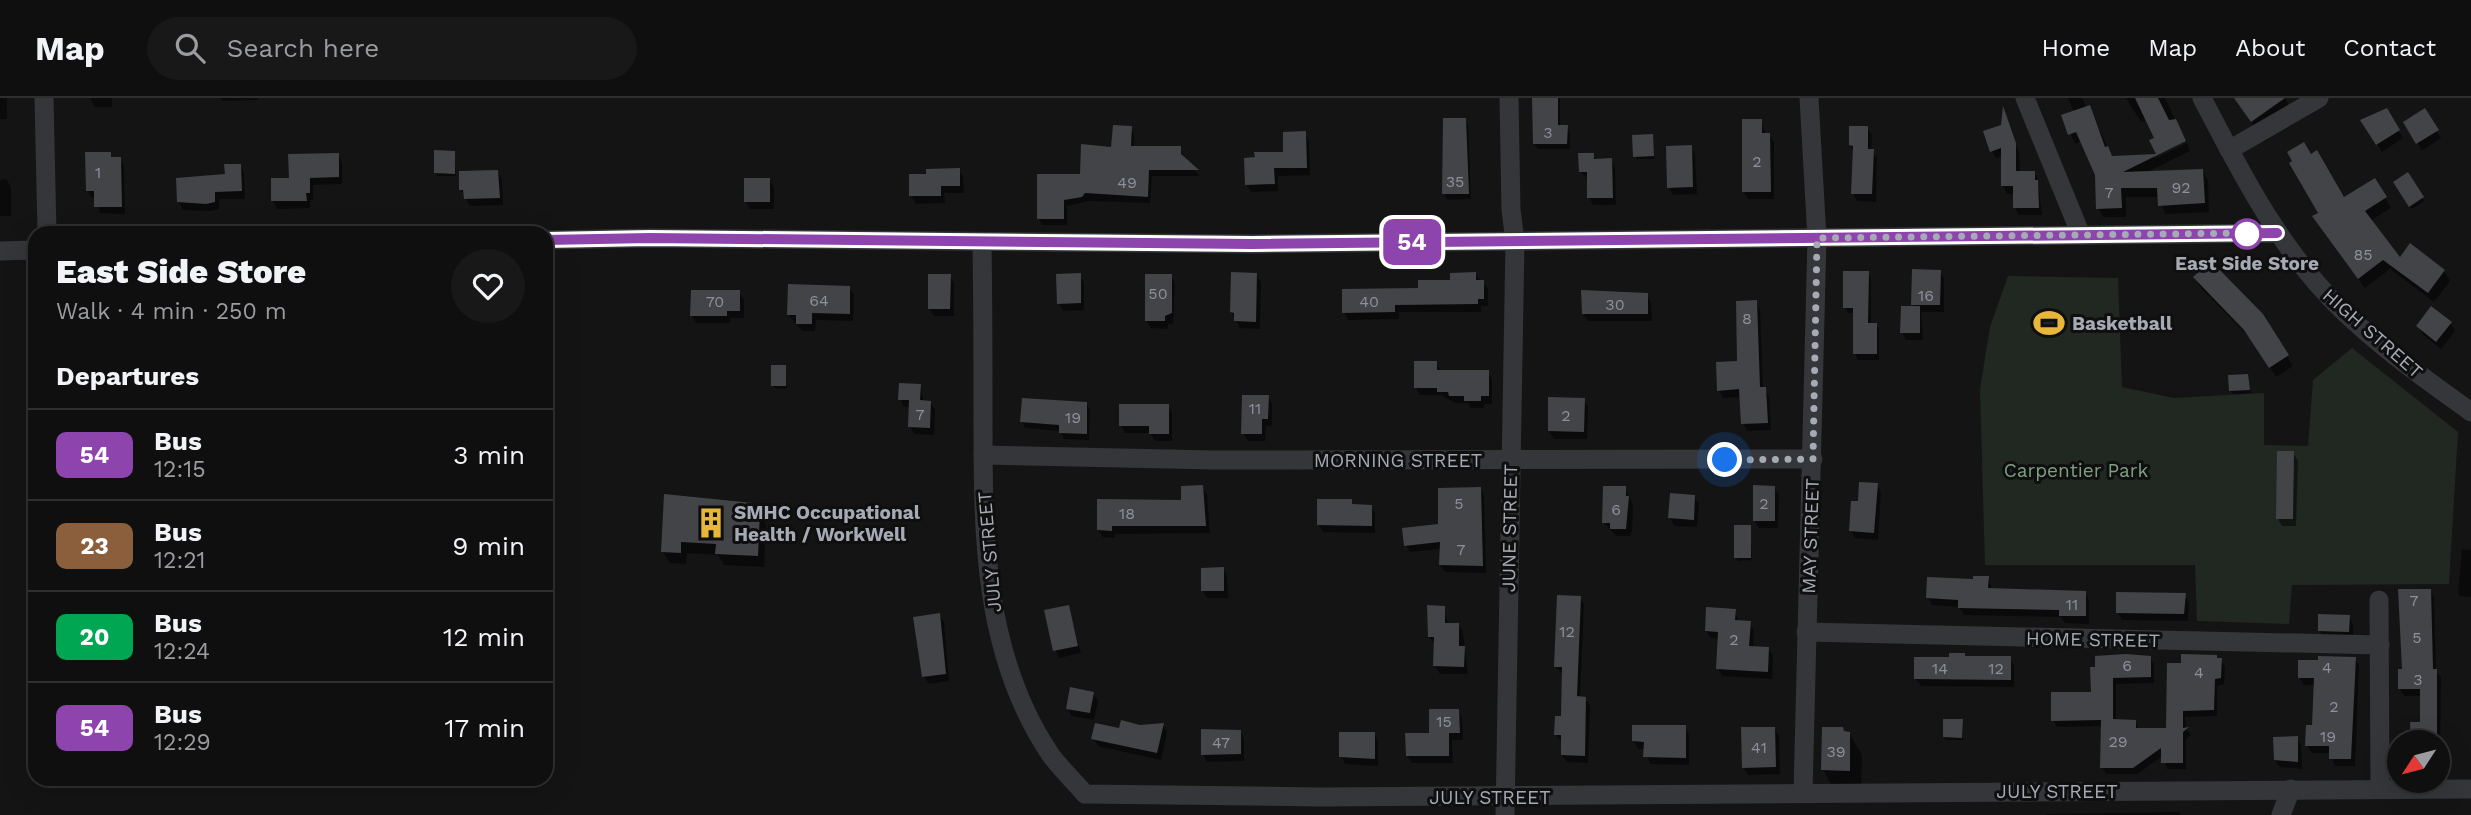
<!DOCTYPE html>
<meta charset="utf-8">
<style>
:root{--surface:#0f0f10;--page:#181819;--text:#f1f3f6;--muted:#9b9c9f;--line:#2f2f30}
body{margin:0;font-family:"Work Sans",sans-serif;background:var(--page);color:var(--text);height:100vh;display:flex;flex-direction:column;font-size:26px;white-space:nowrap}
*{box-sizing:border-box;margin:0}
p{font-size:23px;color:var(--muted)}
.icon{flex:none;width:38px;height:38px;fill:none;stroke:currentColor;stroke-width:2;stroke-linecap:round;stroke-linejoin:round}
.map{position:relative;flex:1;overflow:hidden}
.drawer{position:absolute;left:28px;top:128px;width:525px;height:560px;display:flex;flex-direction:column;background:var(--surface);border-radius:21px;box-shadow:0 7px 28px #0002,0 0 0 2px var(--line)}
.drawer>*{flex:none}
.badge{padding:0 14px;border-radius:10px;font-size:24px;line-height:46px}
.needle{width:46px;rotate:234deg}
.tools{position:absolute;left:2387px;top:632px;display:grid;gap:14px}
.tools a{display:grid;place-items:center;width:63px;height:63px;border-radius:50%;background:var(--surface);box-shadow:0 7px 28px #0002,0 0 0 2px var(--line);font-size:35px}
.you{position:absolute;width:35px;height:35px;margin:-18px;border:5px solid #fff;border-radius:50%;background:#1a73e8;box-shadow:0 0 0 10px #1a73e833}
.map>.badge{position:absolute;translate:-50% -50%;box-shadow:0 0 0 4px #fff}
h2{padding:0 28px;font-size:26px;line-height:63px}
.round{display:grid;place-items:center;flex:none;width:74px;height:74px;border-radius:37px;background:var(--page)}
.overview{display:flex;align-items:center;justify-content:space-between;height:119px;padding:0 28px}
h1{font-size:33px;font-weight:800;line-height:52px}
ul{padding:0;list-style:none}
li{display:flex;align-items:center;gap:21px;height:91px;padding:0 28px;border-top:2px solid var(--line)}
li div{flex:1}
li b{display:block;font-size:26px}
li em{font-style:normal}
li .badge{min-width:77px;font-weight:700;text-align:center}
header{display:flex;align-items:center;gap:42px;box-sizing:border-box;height:98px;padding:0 35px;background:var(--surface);border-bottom:2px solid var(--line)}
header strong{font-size:33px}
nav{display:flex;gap:38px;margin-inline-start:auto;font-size:24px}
.search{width:490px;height:63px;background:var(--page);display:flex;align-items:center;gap:18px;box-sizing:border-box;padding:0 24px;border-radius:38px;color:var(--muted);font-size:26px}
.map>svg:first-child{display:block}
</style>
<header>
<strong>Map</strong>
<div class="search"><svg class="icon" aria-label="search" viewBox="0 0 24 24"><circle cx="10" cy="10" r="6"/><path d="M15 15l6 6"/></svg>Search here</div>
<nav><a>Home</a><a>Map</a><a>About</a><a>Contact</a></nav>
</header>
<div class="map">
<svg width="2471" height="717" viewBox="0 0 2471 717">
<rect width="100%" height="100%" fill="#141415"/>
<!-- green -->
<path fill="#202821" d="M2008,178L2118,180L2122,289L2174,300L2264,295V347L2308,348L2313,282L2352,250L2458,334L2449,486L2292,487L2289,526L2197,523L2195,467H1985L1980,291L1990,229Z"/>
<!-- shadow -->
<g fill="#0007">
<rect x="0" y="0" width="7" height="21"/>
<path d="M90,0H112V9H95Z"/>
<path d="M220,0H258V2L222,3Z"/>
<path d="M1534,0H1560V29H1567L1570,35V51H1538L1534,46Z"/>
<path d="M2068,0H2082L2087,10L2089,9L2112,59L2156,60L2187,45L2190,53L2145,75L2202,72L2208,82L2209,114L2165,116L2159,99H2126V119H2103L2098,110L2097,77L2082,43L2075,46L2063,18L2074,14Z"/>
<path d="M2126,0H2165L2185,42L2156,41L2147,22L2141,24Z"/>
<path d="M2235,0H2285L2297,21L2264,44Z"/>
<path d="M2424,12L2441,40L2422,53L2405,24Z"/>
<path d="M2386,13L2403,40L2382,54L2362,23Z"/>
<path d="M2002,15L2019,54L2020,74H2034L2038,82L2042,117H2019L2015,110V96H2007L2003,88L2002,58L1996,60L1992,53L2002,28Z"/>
<path d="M1445,22H1465L1468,27L1471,101L1447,102L1444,96Z"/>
<path d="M1761,23L1766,37H1769L1774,44V101H1748L1744,94Z"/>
<path d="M1131,30L1134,36V49L1180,50L1184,60L1200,78H1152L1150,105L1089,103L1067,108V127H1042L1039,121Z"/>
<path d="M1867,30L1872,37L1871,52L1877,60L1876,104L1857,103L1853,95L1854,54L1850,47Z"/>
<path d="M1305,35L1309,43L1310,77L1278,78V93L1251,94L1246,86L1285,55Z"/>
<path d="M1652,38L1654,61H1637L1635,58Z"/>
<path d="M1691,49L1695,56L1697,96L1673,97L1669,89Z"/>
<path d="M454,54L456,78H437L436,75Z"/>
<path d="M110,56L113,61H120L124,68L125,116L100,115L96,100H92L88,93Z"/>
<path d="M338,57L342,65V86L313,87V102H310V110L277,111L273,103L291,82Z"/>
<path d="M1593,57L1596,62H1611L1615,70L1616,107H1593L1589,99L1588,81L1580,73Z"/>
<path d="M2311,58L2344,101L2375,82L2391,110L2370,123L2400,162L2444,173L2450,183L2434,204L2390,171L2365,190L2320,129Z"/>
<path d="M240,67L244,75L245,101H219V111L211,113L183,112L179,104Z"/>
<path d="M959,72L963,79L964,95H944L945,105L916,106L911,98L928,77Z"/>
<path d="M497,74L502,81L503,107L470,108L461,92Z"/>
<path d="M2407,76L2424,103L2412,111L2395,84Z"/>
<path d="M6,81L11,89V118H0V82Z"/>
<path d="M769,81L774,89V111H750L746,104Z"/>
<path d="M1868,174L1871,180V226H1876L1879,232V262H1858L1855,256L1854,215H1848L1845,209Z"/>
<path d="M1940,174L1944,181V214H1921L1923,242H1906L1902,234L1915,210L1913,206Z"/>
<path d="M1475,176L1488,191V208H1481V214H1399V221L1348,222L1344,214Z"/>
<path d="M1080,177L1084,185V212L1063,213L1059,205Z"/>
<path d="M1171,177L1175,185L1173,226H1168V231L1151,230L1146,223Z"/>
<path d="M1256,177L1261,184L1260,231L1240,230L1231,214Z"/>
<path d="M950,178L954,185V218H934L929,210Z"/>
<path d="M2195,180L2287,258L2293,268L2276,279L2252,242L2201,190Z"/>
<path d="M849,190L854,197L853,223L816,222L815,233H802L788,216Z"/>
<path d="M739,194L744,202V220H730V225H696L692,217Z"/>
<path d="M1583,194L1647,197L1651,205L1652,223H1588L1583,216Z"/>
<path d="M1756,203L1760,211L1763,291L1769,298L1771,332L1747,333L1743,325L1742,299L1723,300L1719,292L1738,265Z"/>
<path d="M2450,225L2455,233L2441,251L2422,236L2418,228Z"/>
<path d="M1436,265L1440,272L1488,274L1492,282V306H1484V310H1470L1468,305H1455L1441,297H1420L1416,290Z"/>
<path d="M785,269L787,291L774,290L772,287Z"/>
<path d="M2247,277L2251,295L2233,296L2231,293Z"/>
<path d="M920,288L924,304H930L935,312L934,337L914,336L910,328L911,309H904L900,301Z"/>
<path d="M1268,299L1272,306V328H1266L1265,343H1248L1243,335Z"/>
<path d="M1584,301L1588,309L1587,341H1554L1549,333Z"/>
<path d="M1086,305L1090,312L1089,342L1064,341L1060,333L1025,330L1022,323Z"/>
<path d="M1168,307L1172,315V343H1155L1150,335H1125L1121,327Z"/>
<path d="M2293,355L2298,363L2296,428H2282L2278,421Z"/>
<path d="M1877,387L1881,394L1878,442L1855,440L1851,433Z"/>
<path d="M1202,389L1207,397L1210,435L1115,436V440L1103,439L1098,432L1183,404Z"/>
<path d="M1774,389L1779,397L1778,430H1759L1754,422Z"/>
<path d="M1625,390L1633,407L1632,434L1630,438H1616L1604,425Z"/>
<path d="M1480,391L1484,398L1486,475L1445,474L1440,466L1441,451L1410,454L1406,447L1440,428Z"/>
<path d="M665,398L752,406L766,427L764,469L724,467L718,457L687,455L686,466L670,465L663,454Z"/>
<path d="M1694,399L1699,406L1697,429L1674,428L1670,420Z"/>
<path d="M1351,403L1354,408H1371L1375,416V435L1323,434L1318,426Z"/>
<path d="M1750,429L1752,462L1738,463L1736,460Z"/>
<path d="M2462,451L2471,452V499L2460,498L2458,495Z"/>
<path d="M1223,471L1227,478L1228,500H1207L1203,493Z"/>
<path d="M1988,480L1992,492L2085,495L2089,502V526L2065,525L2061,519L1964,517L1959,509L1932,507L1928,500Z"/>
<path d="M2430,492L2434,500L2436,572L2441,580L2440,667H2438V644H2412L2422,626V598H2404L2400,591Z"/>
<path d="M2185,497L2189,505L2188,523L2122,522L2118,515Z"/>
<path d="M1580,500L1584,507L1580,600H1585L1590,608L1588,665L1567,664L1562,657L1563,644L1556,637L1563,620V576L1555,569Z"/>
<path d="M1068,509L1081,555L1059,560L1055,552Z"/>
<path d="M1444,510L1448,527H1458L1463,534L1468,576H1440L1435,568V546L1429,539Z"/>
<path d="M1735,513L1739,524L1750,525L1754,532L1753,550H1768L1773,558L1772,581L1722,578L1718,570L1720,541L1711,540L1706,533Z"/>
<path d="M939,517L944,524L949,583L929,586L924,579Z"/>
<path d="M2349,518L2353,526V541L2324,540L2320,533Z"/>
<path d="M1951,560H2010L2014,568V589L1921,588L1916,581Z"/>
<path d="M2150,560L2154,566V585L2116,586V623H2135L2139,632H2168L2218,562H2221L2225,569L2224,586L2217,588V618L2185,619L2186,631L2191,637L2186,641V671H2167L2163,658L2137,676H2106L2102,669V628L2057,629L2053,622L2093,595L2092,571Z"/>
<path d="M2355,560L2359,568L2355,668H2335L2330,655H2312L2307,648L2314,629L2315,587H2304L2300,580Z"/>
<path d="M1093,596L1098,603L1094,622L1072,618L1068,611Z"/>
<path d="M1458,612L1462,620L1463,642H1452L1453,665H1412L1407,658Z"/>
<path d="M1962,623L1963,642H1946L1944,639Z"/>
<path d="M1163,627L1167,634L1161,662L1098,648L1093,640L1140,628Z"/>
<path d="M1685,629L1689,637V667L1650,666L1645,651H1638L1634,643Z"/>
<path d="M1774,630L1779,638L1780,676L1748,677L1743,669Z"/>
<path d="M1240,633L1244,641V663L1207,664L1203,656Z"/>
<path d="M1374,635L1378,643V668L1345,666L1341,658Z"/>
<path d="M1845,635H1849L1862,657L1861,693H1835L1823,672Z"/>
<path d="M2297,640L2301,647L2302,671L2280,669L2275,662Z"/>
<path d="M2179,714L2181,717H2047V716Z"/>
</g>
<!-- building -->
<g fill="#434448">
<path d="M1532,0H1558V27H1568L1567,46H1533Z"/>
<path d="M2135,0H2158L2169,22L2176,21L2186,43L2123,74L2203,71L2205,105L2158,108L2157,90H2121L2122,110L2096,111L2095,77L2076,34L2068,37L2061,17L2090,7L2105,49L2108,48L2112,58L2156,56L2149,42L2154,40Z"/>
<path d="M2234,0H2285L2251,24Z"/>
<path d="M2003,8L2016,45V73H2035V82H2038L2039,110H2013V88H2001V50L1990,54L1983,33L2001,27Z"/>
<path d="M2387,10L2400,32L2376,47L2360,22Z"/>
<path d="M2425,10L2439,32L2416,46L2403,24Z"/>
<path d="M1443,20H1466L1469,96H1442Z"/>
<path d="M1742,21H1762V35H1770L1771,94H1742Z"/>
<path d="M1113,27L1132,28L1131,48H1181V56L1199,72H1149L1148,99L1085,95L1082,99L1064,102V121H1037V76H1080L1081,46L1111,49Z"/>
<path d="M1849,28H1868V51H1874L1872,96H1851L1853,48L1849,47Z"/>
<path d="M1306,33L1307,70H1274L1275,86L1245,87L1244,60L1255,59L1254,54H1283V34Z"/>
<path d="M1653,36L1654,58L1633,59L1632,37Z"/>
<path d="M2304,44L2311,56L2317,52L2344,99L2375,80L2387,99L2365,113L2400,159L2410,145L2445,172L2428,195L2383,162L2358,181L2312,118L2318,115L2289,65L2292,63L2287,54Z"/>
<path d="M1692,47L1693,89L1667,90L1666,48Z"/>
<path d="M434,52L455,53V76L434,75Z"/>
<path d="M85,54H111V59H121L122,109H94V93H86Z"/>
<path d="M339,55V79L310,80V95H306L307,103H271V80H289L288,56Z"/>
<path d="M1578,55H1594V61L1612,60L1613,100H1587V74H1579Z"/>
<path d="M224,66H241L242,93L215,94V104L206,106L177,104L176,80L225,76Z"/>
<path d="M960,70V88H941V98H909V76H926V71Z"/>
<path d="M498,72L500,100L464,101L463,92H459V73Z"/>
<path d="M2408,74L2424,99L2409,109L2393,84Z"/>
<rect x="744" y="80" width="26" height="24"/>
<path d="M2211,163L2263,216L2289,257L2269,270L2244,232L2193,179Z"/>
<path d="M1912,171L1941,172L1940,207H1911Z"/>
<path d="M1843,173H1869L1868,225H1877V256H1853V210H1843Z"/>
<path d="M1231,174L1257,175L1256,224L1234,223V215L1230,214Z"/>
<path d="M1476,174V182H1484V201H1478V206L1395,207V214L1342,215V191L1418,190V182H1450V175Z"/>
<path d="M1081,175V205L1057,206L1056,176Z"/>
<path d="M928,176H951L950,211H928Z"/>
<path d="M1145,176H1172V215L1165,218V223H1145Z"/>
<path d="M788,186L850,188V216L812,215V226H796V217H787Z"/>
<path d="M691,192H740V213H727V218H690Z"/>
<path d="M1581,192L1648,195V216H1582Z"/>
<path d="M1757,202L1760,289H1766L1768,325L1741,326L1739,291L1717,293L1716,264L1737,263L1736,203Z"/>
<path d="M1901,208H1920V235H1900Z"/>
<path d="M2431,208L2452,224L2436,244L2416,228Z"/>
<path d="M1414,263H1437V272H1489V298H1481V303H1464V298H1449L1448,294H1437V290H1414Z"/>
<rect x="771" y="267" width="15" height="21"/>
<path d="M2248,276L2250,292L2229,293L2228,277Z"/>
<path d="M899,285L921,286L920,302L931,303L930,330L908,329L909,302H898Z"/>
<path d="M1242,297H1269L1268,321H1262V336H1241Z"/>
<path d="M1548,299L1585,300L1584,334L1548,333Z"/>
<path d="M1022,300L1087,304V336L1059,335V327L1020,324Z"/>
<path d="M1119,306H1169V336H1149V328H1119Z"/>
<path d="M2277,353H2294L2293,421H2276Z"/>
<path d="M1859,384L1878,385L1874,435L1849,433L1851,403H1858Z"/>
<path d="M1203,387L1206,428H1112V433L1097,432V401L1181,402V388Z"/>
<path d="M1753,387L1775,388V423H1753Z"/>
<path d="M1603,388H1626V398H1629L1626,431H1610V425H1602Z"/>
<path d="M1481,389L1483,468L1439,467L1440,444L1404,448L1402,430L1438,426V390Z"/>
<path d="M1670,395L1695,397L1694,422L1668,420Z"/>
<path d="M664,396L753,405V413H760L758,458L715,456L716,446L681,444V455L661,454Z"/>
<path d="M1317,401H1352V406L1372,407V428L1317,427Z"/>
<rect x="1734" y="427" width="17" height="33"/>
<path d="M1224,469V493H1201V470Z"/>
<path d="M1973,478H1989L1988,490L2086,493V518H2059V512L1958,510V502L1926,500L1927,479L1973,481Z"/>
<path d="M2398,491H2431L2433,571H2437V644H2411L2410,624H2420V591H2398V571H2402Z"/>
<path d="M2116,494L2186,495L2184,516L2116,515Z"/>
<path d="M1557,497L1581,498L1577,598L1586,599L1585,658L1561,657V637H1554L1555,618H1561L1562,569H1554Z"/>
<path d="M1069,507L1078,548L1053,553L1044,512Z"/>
<path d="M1427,507L1445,508V525H1459V548H1465L1464,569L1433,568L1434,539H1428Z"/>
<path d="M1706,509L1736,511L1735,522L1751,523L1749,548L1769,549L1768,574L1716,571L1718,534L1705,533Z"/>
<path d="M940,515L946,576L922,579L913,519Z"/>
<path d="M2318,516L2350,517L2349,534L2318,533Z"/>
<path d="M1949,555H1965V558H2011V582L1914,581V559H1949Z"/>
<path d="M2126,556L2151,558V579L2113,580V621L2136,622V630H2166L2167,565H2181V556L2217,557V560H2222L2221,580L2215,581L2214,612L2183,613V630L2189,629L2183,634V665H2161V650L2133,670H2100L2101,622L2051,623V594H2091L2090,569H2095V558Z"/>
<path d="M2318,558L2356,559L2351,661H2329V648H2305L2306,627H2312L2314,580H2298V562H2318Z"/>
<path d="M1070,589L1094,594L1090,615L1066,611Z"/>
<path d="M1429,611H1459L1460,635H1449V658H1406L1405,635H1429Z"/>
<path d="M1943,621H1963L1962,640L1943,639Z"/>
<path d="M1121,622L1140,627L1164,625L1157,655L1091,641L1095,625L1119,630Z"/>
<path d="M1632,627H1686V660L1643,659L1644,644L1632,643Z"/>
<path d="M1741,629H1775L1776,669L1742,670Z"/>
<path d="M1822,629H1843L1844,633L1850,634V673L1821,672Z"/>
<path d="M1201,631L1241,632V656L1201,657Z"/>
<path d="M1339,634H1375V661L1339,659Z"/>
<path d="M2298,638V664L2274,662L2273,639Z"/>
</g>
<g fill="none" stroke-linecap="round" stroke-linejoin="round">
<!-- minor -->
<g stroke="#35363a" stroke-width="19">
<path d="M44,0L47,135"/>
<path d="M2025,0L2081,137"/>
<path d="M2202,0C2241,75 2280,152 2342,212C2381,250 2427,282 2471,314"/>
<path d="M2229,52L2319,0"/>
<path d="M546,142L650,140L1252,146L2277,135"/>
<path d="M982,146C983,204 983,263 983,322C983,437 983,556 1050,656C1060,670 1074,683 1085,696L1322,699L2471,691"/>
<path d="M0,153L35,152"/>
<path d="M983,357L1214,362L1813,361"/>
<path d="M2379,502L2380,690"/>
<path d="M1806,534L2380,547"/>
<path d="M1803,695L1817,140L1809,0"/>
<path d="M1505,717L1515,143L1511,112L1509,0"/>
<path d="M2281,717L2291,691"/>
</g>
</g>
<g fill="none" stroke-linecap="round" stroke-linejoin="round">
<!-- line casing -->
<g stroke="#fff" stroke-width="16">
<path id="line" d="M546,142L650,140L1252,146L2277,135"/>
</g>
<!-- line -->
<use href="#line" stroke="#8e44ad" stroke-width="10"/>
<!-- walk -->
<path stroke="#a6aab5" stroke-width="7" stroke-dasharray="0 12.6" d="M1725,362L1813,361L1817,140L2253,135L2247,136"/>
</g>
<!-- icons -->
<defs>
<g id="stadium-bare" transform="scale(2.415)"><path d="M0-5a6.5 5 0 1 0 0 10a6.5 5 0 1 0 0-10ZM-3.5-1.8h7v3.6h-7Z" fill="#e7b63b" stroke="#0f0f10" stroke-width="2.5" paint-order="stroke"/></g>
<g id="building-bare" transform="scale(2.415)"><path d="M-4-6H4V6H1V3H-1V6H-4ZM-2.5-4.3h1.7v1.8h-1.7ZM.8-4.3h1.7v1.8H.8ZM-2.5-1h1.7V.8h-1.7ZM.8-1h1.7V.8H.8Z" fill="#e7b63b" stroke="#0f0f10" stroke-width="2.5" paint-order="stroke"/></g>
</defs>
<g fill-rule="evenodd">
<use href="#stadium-bare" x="2049" y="225"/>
<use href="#building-bare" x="711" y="425"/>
</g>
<!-- markers -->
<circle fill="#fff" stroke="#8e44ad" stroke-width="3.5" cx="2247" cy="136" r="14"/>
<g text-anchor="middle" stroke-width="6" stroke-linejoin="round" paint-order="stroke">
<!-- number labels -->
<g font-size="16" fill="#8d909a">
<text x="1548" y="40">3</text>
<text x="1757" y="69">2</text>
<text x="98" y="80">1</text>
<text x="1455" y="89">35</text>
<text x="1127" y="90">49</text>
<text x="2181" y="95">92</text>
<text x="2109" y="100">7</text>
<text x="2363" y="162">85</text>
<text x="1158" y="201">50</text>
<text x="1926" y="203">16</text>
<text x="819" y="208">64</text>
<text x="715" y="209">70</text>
<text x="1369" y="209">40</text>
<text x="1615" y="212">30</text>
<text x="1747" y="226">8</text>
<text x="1255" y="316">11</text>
<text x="920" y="322">7</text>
<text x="1566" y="323">2</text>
<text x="1073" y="325">19</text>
<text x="1459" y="411">5</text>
<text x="1764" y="411">2</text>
<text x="1616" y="417">6</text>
<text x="1127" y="421">18</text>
<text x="1461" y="457">7</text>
<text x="2414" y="508">7</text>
<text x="2072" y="512">11</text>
<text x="1567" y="539">12</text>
<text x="2417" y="545">5</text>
<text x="1734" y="547">2</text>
<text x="2127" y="573">6</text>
<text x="2327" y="575">4</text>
<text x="1940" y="576">14</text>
<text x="1996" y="576">12</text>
<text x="2199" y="580">4</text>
<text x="2418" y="587">3</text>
<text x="2334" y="614">2</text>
<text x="1444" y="629">15</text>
<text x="2328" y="644">19</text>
<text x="2118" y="649">29</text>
<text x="1221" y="650">47</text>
<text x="1759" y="655">41</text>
<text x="1836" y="659">39</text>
</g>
<!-- stop labels -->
<g font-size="19" font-weight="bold" fill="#a6aab5" stroke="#0f0f10">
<text x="2247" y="172">East Side Store</text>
</g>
<!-- poi labels -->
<g font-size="19" font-weight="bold" fill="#a6aab5" stroke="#0f0f10" text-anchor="start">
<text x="2072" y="232">Basketball</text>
<text x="734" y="421">SMHC Occupational<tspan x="734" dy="22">Health / WorkWell</tspan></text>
</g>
<!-- street labels -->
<g font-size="19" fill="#a6aab5" stroke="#0f0f10">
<text transform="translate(2373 235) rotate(41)" y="7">HIGH STREET</text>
<text x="1398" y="369">MORNING STREET</text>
<text transform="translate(1509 430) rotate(-89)" y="7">JUNE STREET</text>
<text transform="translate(1810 438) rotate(-88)" y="7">MAY STREET</text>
<text transform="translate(989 454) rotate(-95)" y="7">JULY STREET</text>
<text transform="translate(2093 541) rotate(1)" y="7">HOME STREET</text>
<text x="2057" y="700">JULY STREET</text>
<text x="1490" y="706">JULY STREET</text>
</g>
<!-- park labels -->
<g font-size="19" fill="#7e9f82" stroke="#0f0f10">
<text x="2076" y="379">Carpentier Park</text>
</g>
</g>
</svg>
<div class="tools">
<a><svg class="needle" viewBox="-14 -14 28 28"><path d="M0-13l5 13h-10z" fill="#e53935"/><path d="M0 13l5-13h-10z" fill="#9b9c9f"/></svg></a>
</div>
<div class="you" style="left:1725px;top:362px"></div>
<b class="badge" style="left:1412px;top:144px;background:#8e44ad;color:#fff">54</b>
<section class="drawer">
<div class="overview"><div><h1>East Side Store</h1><p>Walk · 4 min · 250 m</p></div><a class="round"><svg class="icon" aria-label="heart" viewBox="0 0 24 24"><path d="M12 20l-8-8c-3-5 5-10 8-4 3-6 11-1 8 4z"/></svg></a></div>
<h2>Departures</h2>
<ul>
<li><span class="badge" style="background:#8e44ad;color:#fff">54</span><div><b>Bus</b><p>12:15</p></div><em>3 min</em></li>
<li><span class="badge" style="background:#8b5e3c;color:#fff">23</span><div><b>Bus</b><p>12:21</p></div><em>9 min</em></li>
<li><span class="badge" style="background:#00a651;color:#fff">20</span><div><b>Bus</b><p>12:24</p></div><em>12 min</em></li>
<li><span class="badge" style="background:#8e44ad;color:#fff">54</span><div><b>Bus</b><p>12:29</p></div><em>17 min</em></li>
</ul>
</section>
</div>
